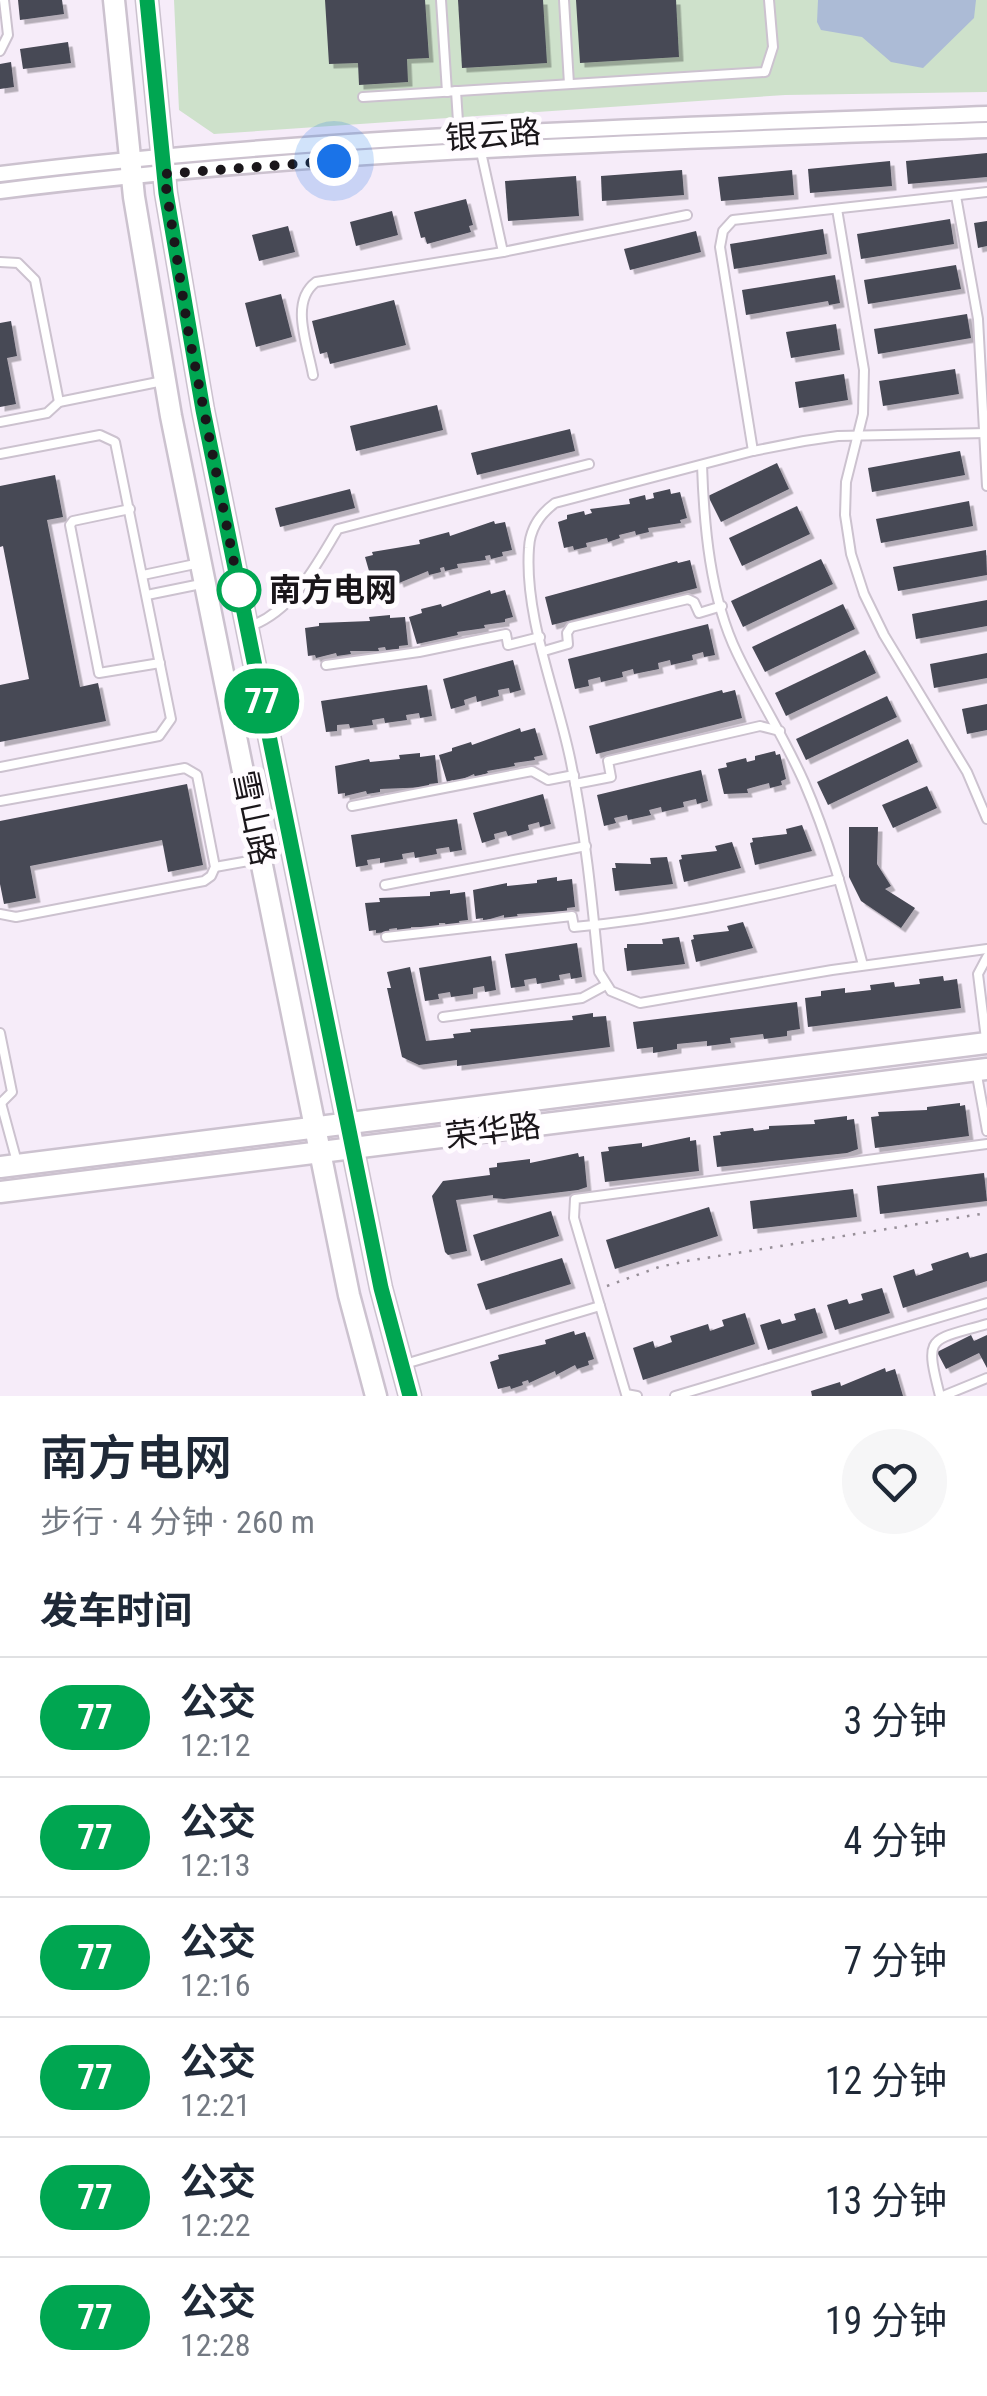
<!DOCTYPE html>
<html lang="zh">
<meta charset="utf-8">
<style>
:root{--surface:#fff;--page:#f6f6f7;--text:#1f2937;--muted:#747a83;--line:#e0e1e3}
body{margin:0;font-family:"Roboto Condensed","Noto Sans SC",sans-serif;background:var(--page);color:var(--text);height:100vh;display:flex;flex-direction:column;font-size:38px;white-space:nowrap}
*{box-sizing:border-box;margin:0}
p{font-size:32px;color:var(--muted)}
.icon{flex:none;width:55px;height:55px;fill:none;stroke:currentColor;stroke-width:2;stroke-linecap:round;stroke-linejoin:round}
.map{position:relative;height:1396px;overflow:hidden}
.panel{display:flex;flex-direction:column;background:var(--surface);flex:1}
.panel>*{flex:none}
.badge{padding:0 20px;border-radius:32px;font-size:35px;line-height:65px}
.you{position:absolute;width:50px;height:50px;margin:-25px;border:8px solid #fff;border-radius:50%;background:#1a73e8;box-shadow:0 0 0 15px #1a73e833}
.map>.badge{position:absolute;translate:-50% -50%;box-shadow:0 0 0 5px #fff}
h2{padding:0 40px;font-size:38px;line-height:90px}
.round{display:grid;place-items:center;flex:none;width:105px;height:105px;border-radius:52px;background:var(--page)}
.headline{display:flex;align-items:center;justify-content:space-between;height:170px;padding:0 40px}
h1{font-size:48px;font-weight:600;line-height:75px}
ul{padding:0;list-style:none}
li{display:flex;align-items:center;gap:30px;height:120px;padding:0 40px;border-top:2px solid var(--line)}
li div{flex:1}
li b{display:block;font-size:38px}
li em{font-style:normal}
li .badge{min-width:110px;font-weight:700;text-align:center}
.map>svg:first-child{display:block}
</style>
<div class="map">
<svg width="987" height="1396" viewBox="0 0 987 1396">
<defs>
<filter id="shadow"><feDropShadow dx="4.5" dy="4.5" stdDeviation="0" flood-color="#0004"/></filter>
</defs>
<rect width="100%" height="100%" fill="#f6ecf9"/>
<!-- green -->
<path fill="#cee1cb" d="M174,0H987V92L785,95L214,134L179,110Z"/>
<!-- water -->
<path fill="#acbbd6" d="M818,0H976L974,18L923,68L891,62L862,37L821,30L817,22Z"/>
<!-- building -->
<g fill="#474854" filter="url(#shadow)">
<path d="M18,0H62L64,14L20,20Z"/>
<path d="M325,0H425L429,58L407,59L408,82L359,85L358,63L329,64Z"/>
<path d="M458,0H543L547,63L462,68Z"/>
<path d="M576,0H676L679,57L580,63Z"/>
<path d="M68,42L71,63L23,69L20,49Z"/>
<path d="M11,62L14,87L0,89V64Z"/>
<path d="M987,153V177L908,184L906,161Z"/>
<path d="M890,161L892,186L810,193L808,169Z"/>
<path d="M682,170L684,195L602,201L601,176Z"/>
<path d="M792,170L794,195L721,201L718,177Z"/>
<path d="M576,176L579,216L508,221L505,181Z"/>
<path d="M466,199L473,225L469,226L471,232L427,244L425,237L421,238L414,212Z"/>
<path d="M392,211L398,235L356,246L350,222Z"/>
<path d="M950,219L954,244L861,259L857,234Z"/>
<path d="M987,221V246L978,248L974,223Z"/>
<path d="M288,226L295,252L259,261L252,235Z"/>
<path d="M823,229L827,254L734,269L730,244Z"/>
<path d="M696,231L701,252L630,270L624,249Z"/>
<path d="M956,265L961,289L868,304L864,280Z"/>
<path d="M835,275L840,303L829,305L828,301L746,315L742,290Z"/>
<path d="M281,294L292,337L256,347L245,303Z"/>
<path d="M394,300L406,345L330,364L327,352L320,354L312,321Z"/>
<path d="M967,314L971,338L878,354L874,329Z"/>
<path d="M11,321L17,356L7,358L16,404L0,407V323Z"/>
<path d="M836,324L840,350L791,358L786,332Z"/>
<path d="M955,369L959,394L883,406L879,381Z"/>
<path d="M844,374L848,400L799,408L795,382Z"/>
<path d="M437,405L443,430L356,451L350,426Z"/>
<path d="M570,429L575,451L477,475L471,453Z"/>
<path d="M960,451L965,475L872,492L868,468Z"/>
<path d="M777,463L789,489L721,522L708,496Z"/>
<path d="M55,475L63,517L47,520L80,687L98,683L106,721L0,742V685L29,679L3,546L0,547V486Z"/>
<path d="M350,489L355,508L280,527L275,508Z"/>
<path d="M670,489L671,494L680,492L687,518L680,520L681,523L648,528L649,532L636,535L635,531L619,535L620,538L608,542L607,538L586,543L587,547L574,550L573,546L564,548L558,522L567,519V515L584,511L585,515L592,513L590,509L630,504L629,499L645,495L646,500L654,498L653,493Z"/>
<path d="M969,501L973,526L881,543L876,519Z"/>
<path d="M797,506L810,534L742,566L729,538Z"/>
<path d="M494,521L495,524L505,522L512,550L502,552L503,556L491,559L490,555L485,556L486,560L457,564L458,568L445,571L444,567L440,568L441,572L429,575L428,571L399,583L398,579L393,580L394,584L382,587L381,583L373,585L365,557L373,555L372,552L420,544L419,540L449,532L450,536Z"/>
<path d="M986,550L987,575L898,591L893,567Z"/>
<path d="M821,559L833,584L743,627L731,601Z"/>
<path d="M690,560L697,588L552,625L545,597L677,561L678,563Z"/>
<path d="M490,590L491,594L505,590L513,617L505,619V622L484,625L485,628L457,632L458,635L417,644L409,617L422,613L421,609L441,604L442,607Z"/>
<path d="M987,600V626L916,639L912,614Z"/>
<path d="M843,604L855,629L765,672L752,647Z"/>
<path d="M390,615V618L405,617L408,645L399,646V649L386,650L385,647L378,648L379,651H350L351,654L337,656L336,653L316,658L315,655L308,656L305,628L319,626V623L370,621L369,617Z"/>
<path d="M708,624L715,655L704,657L703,652L692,655L693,660L671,665L670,660L658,663L659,669L634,674L633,669L622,672L623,677L601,682L600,677L588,680L589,686L575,689L568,659Z"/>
<path d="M865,650L876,673L786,716L775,693Z"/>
<path d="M987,653V678L934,688L930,664Z"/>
<path d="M513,660L521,690L510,693L509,688L498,690L499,696L477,702L476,696L464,700L465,705L451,709L443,679Z"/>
<path d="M427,685L432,716L420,718L419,713L406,715L407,720L385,723L384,718L372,720L373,725L350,728L349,724L337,725V731L326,732L321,701Z"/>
<path d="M722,690L723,693L735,690L742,718L596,754L589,726Z"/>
<path d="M887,696L897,717L806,760L796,739Z"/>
<path d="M987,704V730L967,734L962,709Z"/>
<path d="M520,728L521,732L535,728L543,755L534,757L535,760L514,763L515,766L487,771L488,773L475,777L474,774L454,783L453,780L447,782L439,755L452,751V748L471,742L472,745Z"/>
<path d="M908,739L918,762L828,805L817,782Z"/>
<path d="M775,751L776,755L780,754L786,779L781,781L782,785L770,788L769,783L747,789L748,793L724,794L718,769L727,767L726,763L746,758L747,762L755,760V756Z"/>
<path d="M420,753V757L435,755L438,783L429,784L430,787L380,789V792L367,794L366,791L345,796V793L338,794L335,766L369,759L370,762L400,759L399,755Z"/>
<path d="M701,770L708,801L697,804L696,799L683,802L684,807L662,812L661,807L649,810L651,815L628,820L627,815L614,818L616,823L604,826L597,795Z"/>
<path d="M187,784L203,865L168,872L162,840L30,866L36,898L4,904L0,884V821Z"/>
<path d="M927,786L937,808L893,828L882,805Z"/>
<path d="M543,794L551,824L540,827L539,822L528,825L529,830L508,836L506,831L494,834L495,839L482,843L473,813Z"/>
<path d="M457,819L462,850L450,852L449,847L436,849L437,854L415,858L414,852L402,854L403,859L380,863V858L367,860L368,865L356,867L351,835Z"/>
<path d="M802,825L812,851L755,865L750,843L753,842L752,838L787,834L786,829Z"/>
<path d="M849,827H878L877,864L891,886L885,889L915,908L901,928L861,901L849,877Z"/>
<path d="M732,842L741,868L684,882L679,860L682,859L681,855L717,851L715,846Z"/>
<path d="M667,857L673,884L615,891L612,868H616L615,863L651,864L650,858Z"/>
<path d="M557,877V881L572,879L575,907L567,908V911L517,914L518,917L504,919V915L483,921V918L476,919L473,890L507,883V886L537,883V880Z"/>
<path d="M450,890V894L465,892L468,920L459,921L460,924L446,926L445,923H439V927H411V930L397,931V928L389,929L390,932L376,933V930L369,931L365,903L380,902L379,898L430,896V892Z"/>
<path d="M743,922L753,948L696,962L691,940L694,939L693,935L729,931L727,926Z"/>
<path d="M679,937L685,964L627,971L624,948H627V944H663L662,939Z"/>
<path d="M577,943L582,977L571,979L570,973L559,975L560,980L537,984L536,978L524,980L525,986L511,988L505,954Z"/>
<path d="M491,956L496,990L485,992L484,986L473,988V994L451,997L450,992L438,994L439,999L425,1001L419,968Z"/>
<path d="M410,967L426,1041L454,1038L453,1034L471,1032L470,1029L573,1020L572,1016L593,1013V1017L606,1016L610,1047L457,1066V1060L419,1065L402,1057L387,988H391L387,972Z"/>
<path d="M943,976L944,981L957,979L961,1008L808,1027L805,998L821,996V991L845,988V993L871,990L870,985L894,982L895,987L920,984L919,979Z"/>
<path d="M797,1002L800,1029L787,1031V1036L764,1039L763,1034L730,1038L731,1043L707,1046V1041L677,1044V1049L653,1053V1047L637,1049L633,1022Z"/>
<path d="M960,1103V1106L965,1105L969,1136L875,1148L871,1117L879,1116L878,1112L927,1110V1107Z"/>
<path d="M847,1116V1120L854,1119L858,1149L847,1153L717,1167L713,1136L721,1135L720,1132L753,1128L754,1131L769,1129V1126L815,1124L814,1120Z"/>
<path d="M690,1137V1141L696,1140L699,1171L605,1182L601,1152L609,1151L608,1147L642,1143V1147Z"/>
<path d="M578,1153L579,1157L584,1156L587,1187L578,1190L504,1199L493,1198V1195L456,1200L467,1251L448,1255L445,1252L432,1196L443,1181L490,1175L489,1168L497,1167V1163L530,1159V1163Z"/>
<path d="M984,1173L987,1201L880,1214L877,1186Z"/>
<path d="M853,1189L857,1217L753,1229L750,1201Z"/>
<path d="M709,1207L718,1236L615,1269L606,1240Z"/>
<path d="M551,1211L559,1236L481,1261L473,1235Z"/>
<path d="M968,1252L970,1258L987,1253V1281L903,1308L893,1276L914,1269L916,1276L933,1270L931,1264Z"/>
<path d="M562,1258L571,1284L486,1310L477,1284Z"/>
<path d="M882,1288L890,1313L835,1330L827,1305L847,1299L849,1304L863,1300L861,1294Z"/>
<path d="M815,1308L823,1333L768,1350L760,1325L780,1319L782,1324L796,1320L794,1314Z"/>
<path d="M745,1313L755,1344L643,1380L633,1348L653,1341L655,1348L672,1342L670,1336L708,1324L710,1331L724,1326L722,1320Z"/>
<path d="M574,1331L575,1335L585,1332L594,1359L588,1361L589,1365L577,1369L575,1365L556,1375L555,1371L529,1383L528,1380L522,1382L523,1385L511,1389L510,1386L498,1389L490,1362L499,1359L498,1355L546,1344L545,1340Z"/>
<path d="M971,1335L974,1341L987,1335V1368L979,1353L946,1369L937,1352Z"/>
<path d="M885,1368L886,1372L895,1369L903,1396H812L811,1391L840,1382L841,1386Z"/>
</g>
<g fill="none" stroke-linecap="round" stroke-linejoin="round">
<!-- lane casing -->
<g stroke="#ccc2cf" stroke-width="12">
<g id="lane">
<path d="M441,0L447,92"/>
<path d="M564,0L569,84"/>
<path d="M0,51L8,35L4,0"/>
<path d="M456,91L459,137"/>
<path d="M363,97L765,72L773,47L769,0"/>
<path d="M481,152L503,252"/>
<path d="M956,196L978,319L987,486"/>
<path d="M837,209L864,370L863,414L846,482L845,515L851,554L864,594L884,635L967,772L987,819"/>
<path d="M0,262L18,263L35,280L59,402"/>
<path d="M313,375C308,346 289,302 316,282L503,252L687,215"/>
<path d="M0,422L47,413L59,402L163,381"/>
<path d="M987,433L838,436L804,441L753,451L555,503C540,514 530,528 529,548C524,616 556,691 570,758C585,829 592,900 599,972L611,991L640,1003L832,970L987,949"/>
<path d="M753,451L720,247L723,231L733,220L987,192"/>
<path d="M0,454L100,435L115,442L171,719L159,736L0,767"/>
<path d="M702,465C704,526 710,597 737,653C758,697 784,737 804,782C830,842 846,903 863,965"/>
<path d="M130,509L73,521L70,525L99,673L160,663"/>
<path d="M143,575L200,563"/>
<path d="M147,595L201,584"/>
<path d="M251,626C294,609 315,567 338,529L589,464"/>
<path d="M544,651L568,644L567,633L571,627L688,599L694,602L699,613L722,606"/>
<path d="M326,665L419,652L506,634L508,645L540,637"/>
<path d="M575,784L611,777L608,761L760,726L780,731"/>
<path d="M0,801L185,768L197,775L215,867L211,876L204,881L16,917L0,914"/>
<path d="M352,806L532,771L548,780L574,775"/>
<path d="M215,867L260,859"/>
<path d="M385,885L586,846"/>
<path d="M386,937L572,916L574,927C664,919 751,900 839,879"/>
<path d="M443,1017L582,998L606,985"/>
<path d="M0,1033L12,1092L0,1104"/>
<path d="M986,1039L978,974L987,957"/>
<path d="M976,1070L987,1131"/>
<path d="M1,1103L17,1162"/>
<path d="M405,1364L600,1306"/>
<path d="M637,1396L626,1394L574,1218L575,1199L987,1144"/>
<path d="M675,1396L987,1303"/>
<path d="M940,1396C924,1334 929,1341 987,1324"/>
<path d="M943,1396L987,1378"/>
</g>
</g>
<!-- street casing -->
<g stroke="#ccc2cf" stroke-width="19">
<g id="street">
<path d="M0,174C327,134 658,126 987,114"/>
<path d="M0,191C327,150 658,142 987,130"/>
</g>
</g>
<!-- secondary casing -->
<g stroke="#ccc2cf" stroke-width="25">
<g id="secondary">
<path d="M114,0L134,197L171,416L349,1295L376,1396"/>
<path d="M147,0L166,193L203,410L381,1288L410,1396"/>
<path d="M0,1167L987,1043"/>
<path d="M0,1192L987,1069"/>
</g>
</g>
<!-- path -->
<path stroke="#978f98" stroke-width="2.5" stroke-dasharray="2.5 8" stroke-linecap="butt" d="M607,1286L659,1267L687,1261L987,1213"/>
<!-- lane -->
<use href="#lane" stroke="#fff" stroke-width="8"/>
<!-- street -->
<use href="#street" stroke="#fff" stroke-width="14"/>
<!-- secondary -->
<use href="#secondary" stroke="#fff" stroke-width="20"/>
</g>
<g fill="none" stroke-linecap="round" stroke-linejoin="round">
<!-- line casing -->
<g stroke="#fff" stroke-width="22">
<path id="line" d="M147,0L166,193L203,410L381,1288L410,1396"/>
</g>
<!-- line -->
<use href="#line" stroke="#00a651" stroke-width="15"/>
<!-- walk -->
<path stroke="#1a161a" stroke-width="10" stroke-dasharray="0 18" d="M239,590L240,593L188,330L164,174L334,161"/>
</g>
<!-- markers -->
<circle fill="#fff" stroke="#00a651" stroke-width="5" cx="239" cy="590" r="20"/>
<g text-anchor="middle" stroke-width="10" stroke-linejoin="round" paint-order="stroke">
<!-- street labels -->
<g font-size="32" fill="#1a161a" stroke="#fffcff">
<text transform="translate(493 135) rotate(-4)" y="11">银云路</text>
<text transform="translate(254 818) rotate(78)" y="11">雪山路</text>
<text transform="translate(493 1131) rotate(-7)" y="11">荣华路</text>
</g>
<!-- stop labels -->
<g font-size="32" font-weight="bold" fill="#1a161a" stroke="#fffcff" text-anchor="start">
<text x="269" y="601">南方电网</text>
</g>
</g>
</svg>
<div class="you" style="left:334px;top:161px"></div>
<b class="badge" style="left:262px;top:701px;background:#00a651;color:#fff">77</b>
</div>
<section class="panel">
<div class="headline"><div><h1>南方电网</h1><p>步行 · 4 分钟 · 260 m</p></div><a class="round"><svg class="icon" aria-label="heart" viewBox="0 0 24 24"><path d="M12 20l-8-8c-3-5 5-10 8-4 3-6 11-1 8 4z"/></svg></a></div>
<h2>发车时间</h2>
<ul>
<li><span class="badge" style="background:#00a651;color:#fff">77</span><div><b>公交</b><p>12:12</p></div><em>3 分钟</em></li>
<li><span class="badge" style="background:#00a651;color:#fff">77</span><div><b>公交</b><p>12:13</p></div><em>4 分钟</em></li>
<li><span class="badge" style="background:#00a651;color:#fff">77</span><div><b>公交</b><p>12:16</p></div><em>7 分钟</em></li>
<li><span class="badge" style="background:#00a651;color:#fff">77</span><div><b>公交</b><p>12:21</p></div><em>12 分钟</em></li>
<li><span class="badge" style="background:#00a651;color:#fff">77</span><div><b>公交</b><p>12:22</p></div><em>13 分钟</em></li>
<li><span class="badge" style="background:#00a651;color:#fff">77</span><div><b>公交</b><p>12:28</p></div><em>19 分钟</em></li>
</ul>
</section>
